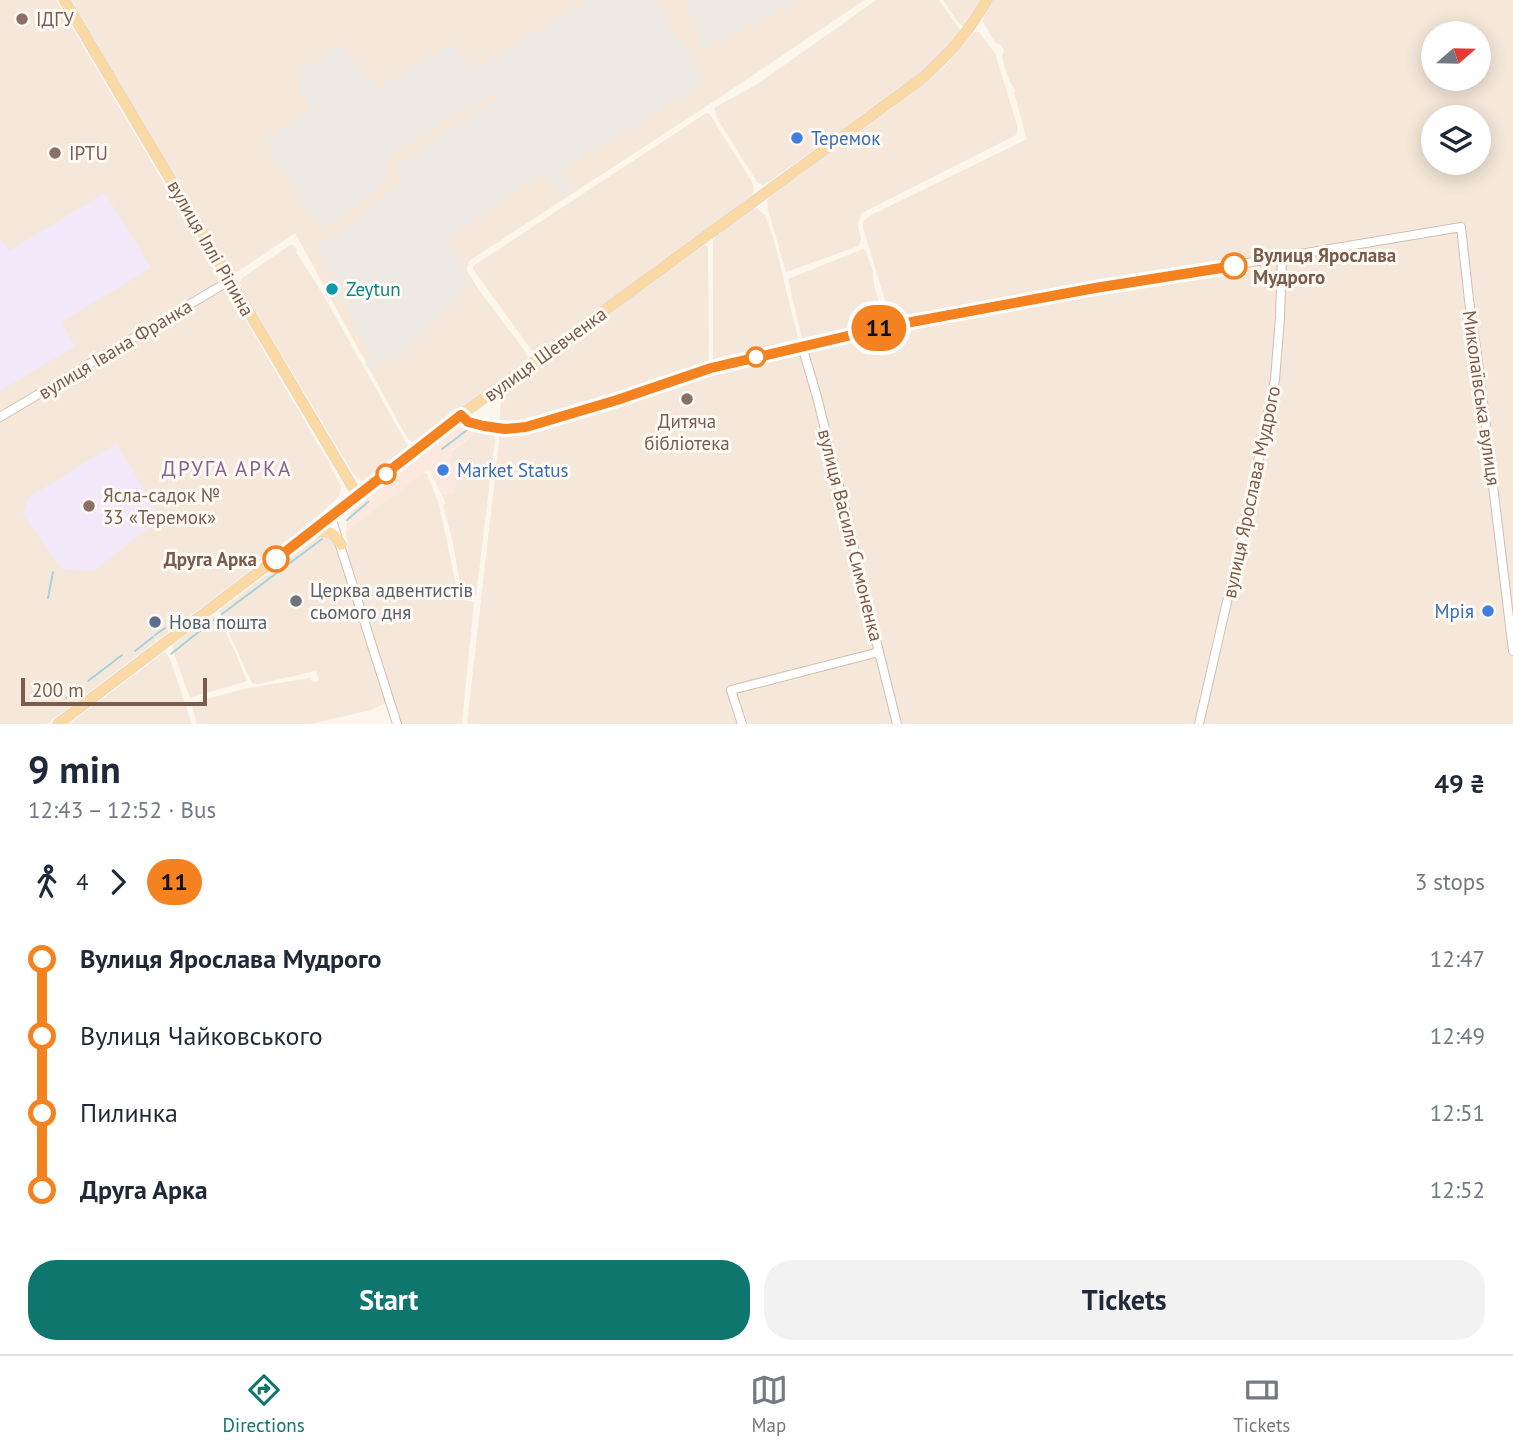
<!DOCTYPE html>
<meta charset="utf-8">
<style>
:root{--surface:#fff;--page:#f2f2f3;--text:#1f2937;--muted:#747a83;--line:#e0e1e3;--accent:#0f766e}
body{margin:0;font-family:"PT Sans",sans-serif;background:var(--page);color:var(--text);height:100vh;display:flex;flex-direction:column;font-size:26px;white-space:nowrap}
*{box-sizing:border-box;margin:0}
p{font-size:23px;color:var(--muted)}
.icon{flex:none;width:38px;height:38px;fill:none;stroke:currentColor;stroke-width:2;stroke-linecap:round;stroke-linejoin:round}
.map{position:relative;height:724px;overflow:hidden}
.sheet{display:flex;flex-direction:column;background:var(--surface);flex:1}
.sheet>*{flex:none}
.badge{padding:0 14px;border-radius:23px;font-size:24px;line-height:46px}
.needle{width:46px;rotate:70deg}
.tools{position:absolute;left:1421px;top:21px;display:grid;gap:14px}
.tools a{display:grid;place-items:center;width:70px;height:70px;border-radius:50%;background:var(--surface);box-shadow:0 4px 18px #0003;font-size:35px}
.scale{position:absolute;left:21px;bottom:18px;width:186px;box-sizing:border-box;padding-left:7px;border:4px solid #7a5c4d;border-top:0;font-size:19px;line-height:24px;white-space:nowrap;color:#7a5c4d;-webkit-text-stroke:5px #fffaf3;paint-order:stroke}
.map>.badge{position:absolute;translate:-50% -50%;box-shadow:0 0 0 4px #fff}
.legs{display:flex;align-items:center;gap:10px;height:77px;padding:0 28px;font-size:23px}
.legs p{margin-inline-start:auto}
.head{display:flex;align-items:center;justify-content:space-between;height:119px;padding:0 28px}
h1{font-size:38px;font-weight:700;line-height:52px}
.cta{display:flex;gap:14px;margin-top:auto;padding:14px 28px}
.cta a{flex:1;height:80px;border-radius:28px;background:var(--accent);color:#fff;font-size:28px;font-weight:700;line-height:80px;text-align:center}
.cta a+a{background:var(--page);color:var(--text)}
ul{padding:0 28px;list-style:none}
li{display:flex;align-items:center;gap:24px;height:77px;font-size:26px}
li i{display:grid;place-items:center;width:10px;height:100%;margin:0 9px;background:currentColor}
li i::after{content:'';width:18px;height:18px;margin:-9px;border:5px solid;border-radius:50%;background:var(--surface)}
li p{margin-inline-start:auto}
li:first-child i{background:linear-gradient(#0000 50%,currentColor 0)}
li:last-child i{background:linear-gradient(currentColor 50%,#0000 0)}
.tab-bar{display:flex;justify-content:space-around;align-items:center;height:98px;border-top:2px solid var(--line);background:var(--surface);font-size:19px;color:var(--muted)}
.tab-bar a{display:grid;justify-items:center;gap:4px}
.tab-bar .selected{color:var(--accent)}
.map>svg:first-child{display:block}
</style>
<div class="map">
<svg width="1513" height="724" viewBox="0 0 1513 724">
<rect width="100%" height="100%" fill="#fdf6ec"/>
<!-- residential -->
<g fill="#f5e8da" fill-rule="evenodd">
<path d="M0,0H56L220,279L219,282L0,416Z"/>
<path d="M64,0H865L707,106L469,261L467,270L478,289L525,351L528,358L493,387L415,443L409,440L405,434L295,233L239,271L236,272L231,271Z"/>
<path d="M876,0H939L962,32L953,44L918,76L766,184L763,185L757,182L717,118L714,108L759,83Z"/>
<path d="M943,0H980L967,26L964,27L957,21Z"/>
<path d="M992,0H1513V724H467L499,441L501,391L648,282L705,245L708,247V255L709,374L894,330L863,228V221L871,215L1027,139L1014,94L1015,90L1009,80L1002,58L1004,50L1001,45L995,43L983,22V20ZM1433,33H1479V79H1433ZM1433,117H1479V163H1433Z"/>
<path d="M974,32H979L995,53L1018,128L1016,135L864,212L861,215L858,224L861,239L859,246L786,272L769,213L767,202L769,197L923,85L946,65Z"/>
<path d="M706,113H709L751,180L754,188L752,195L706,232L536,352L532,351L473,269V266Z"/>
<path d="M757,208L765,215L774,240L799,343L715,365L713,357V242L716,235L752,209Z"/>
<path d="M290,245H293L297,250L296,252L324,296L408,446L406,450L366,481L361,480L354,475L242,289L240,282L242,278Z"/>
<path d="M863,249L865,250L873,271L874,286L885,321L877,325L837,332L804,343L802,339L788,279Z"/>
<path d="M225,288L231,295L329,463L341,487L339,496L310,524L282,546L275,547L262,558L256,566L47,724H0V420L222,289Z"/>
<path d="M482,429L490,431L494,436L495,440L476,596L463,593L461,590L452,539L443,505L446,503L441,494L454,493L448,460L450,452Z"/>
<path d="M423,473L427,474L439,504L459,599L474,602L462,724H400L348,553L346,531Z"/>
<path d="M322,533L333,539L344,570L386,703L371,710L311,724H197L191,703L244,689L309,678H311L312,682L319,681L316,671L258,684L252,683L219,612L220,610Z"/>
<path d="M211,616L218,618L236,654L247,681L190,698L172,648L174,644Z"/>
<path d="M163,653L167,654L170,659L192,724H69Z"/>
</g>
<!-- commercial -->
<path fill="#fde8e0" d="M460,426L482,429L450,451L452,455L448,460L456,471L455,493L441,494L430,471L423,473L346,531L347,519L352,510L366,499L379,485L450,430Z"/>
<!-- industrial -->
<g fill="#efe9e4">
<path d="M588,0H655L706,81L562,171L574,190L561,198L545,173L446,240L461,263L470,283L454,304L403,354L388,363L384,358L368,368L365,363L372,358L317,245L342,232L404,180L397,170L398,164L497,99L493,93L393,154L388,161L385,184L322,231L264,140L312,109L302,94L298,72L341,45L379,87L453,43L475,70Z"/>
<path d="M687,0H800L703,48Z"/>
</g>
<!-- education -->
<g fill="#f3e8fa">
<path d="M105,193L151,268L61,322L75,346L0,391V238L9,251Z"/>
<path d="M117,443L159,517L155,523L93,571L62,569L24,516L23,514L28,498Z"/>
</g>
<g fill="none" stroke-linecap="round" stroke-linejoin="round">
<!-- stream -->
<g stroke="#a5d3da" stroke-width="2">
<path d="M442,449L471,427"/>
<path d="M347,520L368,502"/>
<path d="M48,598L53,572"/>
<path d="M222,614L322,539"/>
<path d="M155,635L165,628"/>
<path d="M135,651L153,637"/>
<path d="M171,654L215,619"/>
<path d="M88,681L122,655"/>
<path d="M66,698L82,687"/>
</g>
<!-- minor casing -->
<g stroke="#d1beb0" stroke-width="10">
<g id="minor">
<path d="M802,346L817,397L853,542L858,568L897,724"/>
<path d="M461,415L468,422L484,426L505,429L526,427L617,400L711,368L890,326L1068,293L1461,227L1469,300L1479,369L1513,651"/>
<path d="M0,417L229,281"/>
<path d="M331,517L397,724"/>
<path d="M742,724L731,690L879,652"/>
<path d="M1199,724L1248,510L1275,379L1280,318L1282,257"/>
</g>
</g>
<!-- major casing -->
<g stroke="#dad1cd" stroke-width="11">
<g id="major">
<path d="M64,0L358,496"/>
<path d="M314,533C326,529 335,532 341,545"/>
<path d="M58,724L314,530L461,415L920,80C949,55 967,34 987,0"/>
</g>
</g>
<!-- minor -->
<use href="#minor" stroke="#fff" stroke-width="8"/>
<!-- major -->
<use href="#major" stroke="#fbd9a5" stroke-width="10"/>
</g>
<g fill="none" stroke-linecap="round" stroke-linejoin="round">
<!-- line-1 casing -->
<g stroke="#fff" stroke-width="16">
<path id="line-1" d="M276,559L461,415L468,422L484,426L505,429L526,427L617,400L711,368L890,326L1095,288L1234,266"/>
</g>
<!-- line-1 -->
<use href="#line-1" stroke="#f58220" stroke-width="10"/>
</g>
<!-- markers -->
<g fill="#8d6e63" stroke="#fffaf3" stroke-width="2.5">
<circle cx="22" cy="19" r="7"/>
<circle cx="55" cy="153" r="7"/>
<circle cx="687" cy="399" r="7"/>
<circle cx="89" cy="506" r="7"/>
</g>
<g fill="#3f7fe0" stroke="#fffaf3" stroke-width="2.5">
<circle cx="797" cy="138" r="7"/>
<circle cx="443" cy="470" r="7"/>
<circle cx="1488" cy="611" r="7"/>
</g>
<g fill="#fff" stroke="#f58220" stroke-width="3.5">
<circle cx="1234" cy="266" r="12"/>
<circle cx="756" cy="357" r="9"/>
<circle cx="386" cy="474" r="9"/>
<circle cx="276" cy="559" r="12"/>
</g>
<circle fill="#0f9aa8" stroke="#fffaf3" stroke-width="2.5" cx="332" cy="289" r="7"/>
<circle fill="#6b7280" stroke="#fffaf3" stroke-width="2.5" cx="296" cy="601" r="7"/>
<circle fill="#5c6f8a" stroke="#fffaf3" stroke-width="2.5" cx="155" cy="622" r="7"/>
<g text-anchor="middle" stroke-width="6" stroke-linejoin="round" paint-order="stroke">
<!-- education labels -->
<g font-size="19" fill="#785e54" stroke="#fffaf3" text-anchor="start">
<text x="36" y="26">ІДГУ</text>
<text x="69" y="160">IPTU</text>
<text x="687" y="428" text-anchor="middle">Дитяча<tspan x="687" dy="22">бібліотека</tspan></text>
<text x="103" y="502">Ясла-садок №<tspan x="103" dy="22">33 «Теремок»</tspan></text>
</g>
<!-- shop labels -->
<g font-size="19" fill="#366cbe" stroke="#fffaf3" text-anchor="start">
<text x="811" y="145">Теремок</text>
<text x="457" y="477">Market Status</text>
<text x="1474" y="618" text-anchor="end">Мрія</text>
</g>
<!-- street labels -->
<g font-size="19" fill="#7a5c4d" stroke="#fffaf3">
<text transform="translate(211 248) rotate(60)" y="7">вулиця Іллі Ріпина</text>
<text transform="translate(115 349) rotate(-31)" y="7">вулиця Івана Франка</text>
<text transform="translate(545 354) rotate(-36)" y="7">вулиця Шевченка</text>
<text transform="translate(1482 398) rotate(82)" y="7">Миколаївська вулиця</text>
<text transform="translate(1251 492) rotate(-78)" y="7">вулиця Ярослава Мудрого</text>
<text transform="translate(851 535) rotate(76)" y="7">вулиця Василя Симоненка</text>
</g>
<!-- stop labels -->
<g font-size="19" font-weight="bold" fill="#7a5c4d" stroke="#fffaf3" text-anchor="start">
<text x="1253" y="262">Вулиця Ярослава<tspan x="1253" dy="22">Мудрого</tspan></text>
<text x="257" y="566" text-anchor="end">Друга Арка</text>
</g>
<!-- culture labels -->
<g font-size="19" fill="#0d838f" stroke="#fffaf3" text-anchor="start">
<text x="346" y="296">Zeytun</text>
</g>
<!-- worship labels -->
<g font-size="19" fill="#5b616d" stroke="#fffaf3" text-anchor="start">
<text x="310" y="597">Церква адвентистів<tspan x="310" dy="22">сьомого дня</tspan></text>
</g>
<!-- service labels -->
<g font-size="19" fill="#4e5e75" stroke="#fffaf3" text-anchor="start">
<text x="169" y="629">Нова пошта</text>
</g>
<!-- neighbourhood labels -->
<g font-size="21" letter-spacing="2" fill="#846695" stroke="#fffaf3">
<text x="227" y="476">ДРУГА АРКА</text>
</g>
</g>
</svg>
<div class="tools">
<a><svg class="needle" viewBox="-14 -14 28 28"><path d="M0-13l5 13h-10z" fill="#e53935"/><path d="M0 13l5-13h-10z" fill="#747a83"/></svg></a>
<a><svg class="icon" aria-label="layers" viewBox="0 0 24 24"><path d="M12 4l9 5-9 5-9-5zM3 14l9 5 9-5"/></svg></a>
</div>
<div class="scale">200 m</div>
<b class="badge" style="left:879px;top:328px;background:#f58220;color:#111">11</b>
</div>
<section class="sheet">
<div class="head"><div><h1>9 min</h1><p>12:43 – 12:52 · Bus</p></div><b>49 ₴</b></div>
<div class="legs"><svg class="icon" aria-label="walk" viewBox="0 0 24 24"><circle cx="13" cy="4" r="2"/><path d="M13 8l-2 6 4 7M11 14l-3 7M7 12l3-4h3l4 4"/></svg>4<svg class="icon" aria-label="forward" viewBox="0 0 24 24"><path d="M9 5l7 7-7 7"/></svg><b class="badge" style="background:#f58220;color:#111">11</b><p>3 stops</p></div>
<ul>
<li><i style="color:#f58220"></i><b>Вулиця Ярослава Мудрого</b><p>12:47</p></li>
<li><i style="color:#f58220"></i><span>Вулиця Чайковського</span><p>12:49</p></li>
<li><i style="color:#f58220"></i><span>Пилинка</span><p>12:51</p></li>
<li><i style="color:#f58220"></i><b>Друга Арка</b><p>12:52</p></li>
</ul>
<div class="cta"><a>Start</a><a>Tickets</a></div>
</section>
<nav class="tab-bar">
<a class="selected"><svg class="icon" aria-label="directions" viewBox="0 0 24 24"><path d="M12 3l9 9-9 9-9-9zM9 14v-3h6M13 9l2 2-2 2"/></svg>Directions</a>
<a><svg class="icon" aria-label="map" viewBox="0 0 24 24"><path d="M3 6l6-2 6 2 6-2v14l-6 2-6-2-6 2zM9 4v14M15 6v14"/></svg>Map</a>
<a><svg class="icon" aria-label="tickets" viewBox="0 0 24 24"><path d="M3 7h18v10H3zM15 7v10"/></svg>Tickets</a>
</nav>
